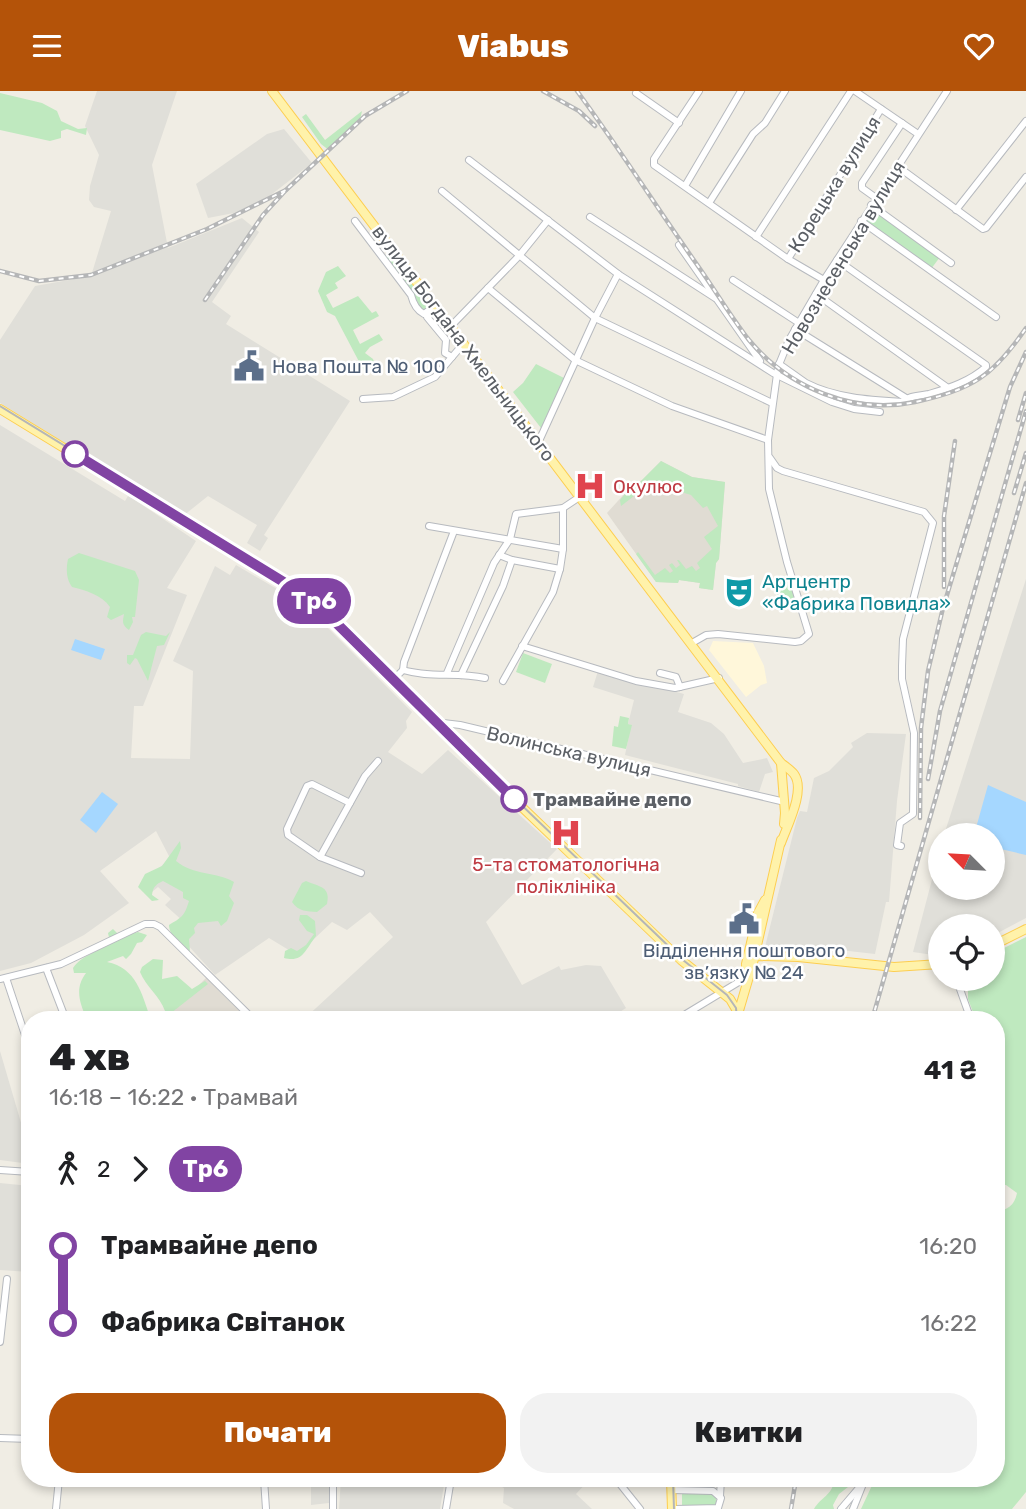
<!DOCTYPE html>
<html lang="uk">
<meta charset="utf-8">
<style>
:root{--surface:#fff;--page:#f2f2f2;--text:#202124;--muted:#757577;--accent:#b45309}
body{margin:0;font-family:Rubik,sans-serif;background:var(--page);color:var(--text);height:100vh;display:flex;flex-direction:column;font-size:26px;white-space:nowrap}
*{box-sizing:border-box;margin:0}
p{font-size:23px;color:var(--muted)}
.icon{flex:none;width:38px;height:38px;fill:none;stroke:currentColor;stroke-width:2;stroke-linecap:round;stroke-linejoin:round}
.map{position:relative;flex:1;overflow:hidden}
.details{position:absolute;left:21px;top:920px;width:984px;height:476px;display:flex;flex-direction:column;background:var(--surface);border-radius:28px;box-shadow:0 4px 10px #0003}
.details>*{flex:none}
.badge{padding:0 14px;border-radius:23px;font-size:24px;line-height:46px}
.needle{width:46px;rotate:294deg}
.fabs{position:absolute;left:928px;top:732px;display:grid;gap:14px}
.fabs a{display:grid;place-items:center;width:77px;height:77px;border-radius:50%;background:var(--surface);box-shadow:0 4px 10px #0003;font-size:35px}
.map>.badge{position:absolute;translate:-50% -50%;box-shadow:0 0 0 4px #fff}
.legs{display:flex;align-items:center;gap:10px;height:77px;padding:0 28px;font-size:23px}
.legs p{margin-inline-start:auto}
.headline{display:flex;align-items:center;justify-content:space-between;height:119px;padding:0 28px}
h1{font-size:38px;font-weight:800;line-height:52px}
.primary-button{display:flex;gap:14px;margin-top:auto;padding:14px 28px}
.primary-button a{flex:1;height:80px;border-radius:28px;background:var(--accent);color:#fff;font-size:28px;font-weight:800;line-height:80px;text-align:center}
.primary-button a+a{background:var(--page);color:var(--text)}
ul{padding:0 28px;list-style:none}
li{display:flex;align-items:center;gap:24px;height:77px;font-size:26px}
li i{display:grid;place-items:center;width:10px;height:100%;margin:0 9px;background:currentColor}
li i::after{content:'';width:18px;height:18px;margin:-9px;border:5px solid;border-radius:50%;background:var(--surface)}
li p{margin-inline-start:auto}
li:first-child i{background:linear-gradient(#0000 50%,currentColor 0)}
li:last-child i{background:linear-gradient(currentColor 50%,#0000 0)}
header{display:flex;justify-content:space-between;align-items:center;height:91px;padding:0 28px;background:var(--accent);color:#fff;font-size:32px;font-weight:800}
.map>svg:first-child{display:block}
</style>
<header><svg class="icon" aria-label="menu" viewBox="0 0 24 24"><path d="M4 6h16M4 12h16M4 18h16"/></svg>Viabus<svg class="icon" aria-label="heart" viewBox="0 0 24 24"><path d="M12 20l-8-8c-3-5 5-10 8-4 3-6 11-1 8 4z"/></svg></header>
<div class="map">
<svg width="1026" height="1418" viewBox="0 0 1026 1418">
<rect width="100%" height="100%" fill="#f0ede4"/>
<!-- commercial -->
<path fill="#fff7da" d="M713,550L753,552L764,575L767,592L761,594L746,606L709,559Z"/>
<!-- industrial -->
<g fill="#e0dfd9">
<path d="M97,0H177L152,74L168,157L242,127L259,141L212,211L231,225L226,233L350,310L264,444L268,447L260,460L247,452L257,434L208,405L183,425L0,312V249L35,195L91,185L111,120L94,116L89,109L90,95L99,64L85,35Z"/>
<path d="M284,38L312,72L267,107L234,122L208,127L196,93L267,43Z"/>
<path d="M0,334L125,410L128,405L132,407L196,450L167,497L187,504L143,615H134L131,667L190,668L193,580L173,570L215,475L230,484L236,474L306,515L412,621L406,630L407,637L388,661L422,683L448,659L557,758L486,831L522,894L559,875L561,879L586,874L601,875L626,917L607,929H303L393,846L370,821L347,839L332,831L297,864L269,847L215,884L175,840L184,831L165,814L171,808L158,796L152,801L144,791L170,767L156,740L100,780L129,812L84,844L31,872L0,880Z"/>
<path d="M1026,488V827L992,845V835H940V865L913,861L940,758V796H992V744H944Z"/>
<path d="M598,580L684,603L678,621L711,632L724,643L743,672L767,667L773,681L765,683L759,701L738,695V693L625,664L631,634L628,633L634,609L593,596Z"/>
<path d="M867,642L906,643L897,710L889,811H886L875,863L831,858L830,864L765,856L797,727L800,720L807,721L814,687L829,680L853,656L851,652Z"/>
<path d="M0,960L22,1035L30,1039V1073L0,1069Z"/>
<path d="M0,1092L30,1095V1181L0,1179Z"/>
<path d="M306,1388H330L329,1412L311,1414V1396L305,1395Z"/>
<path d="M341,1388H445L440,1418H339Z"/>
<path d="M487,1388H590L576,1403L592,1418H514L503,1412L504,1397Z"/>
</g>
<!-- education -->
<g fill="#e0dcd3">
<path d="M661,370L692,386L725,391L719,468L716,472L713,499L699,497L700,492L679,489L678,492L656,491L607,422L637,389L640,391Z"/>
<path d="M207,886L251,929H174L169,924Z"/>
</g>
<!-- green -->
<g fill="#bfe9bf">
<path d="M0,2L42,12L57,20L61,30L78,38L87,37L86,44L67,38L61,40V47L50,50L0,39Z"/>
<path d="M362,20L360,29L330,60L321,53L302,26L306,23L325,49Z"/>
<path d="M872,116L940,166L931,178L863,130Z"/>
<path d="M388,162L431,218L424,223L383,166Z"/>
<path d="M338,175L346,185L335,192L338,197L326,204L333,217L358,205L372,222L376,220L379,225L353,239L360,253L379,243L383,249L370,256L365,262L373,268L374,271L365,282L335,225L327,221L318,200L326,181Z"/>
<path d="M536,273L564,287L541,337L513,301L523,292Z"/>
<path d="M661,370L692,386L725,391L719,468L716,472L713,499L699,497L700,492L679,489L678,492L656,491L636,463L638,461L655,484L665,477L670,482L673,480L669,474L672,472L676,477L680,474L677,469H679L686,478L692,475L696,480L700,477L697,472L712,458L704,446L718,435L707,415L703,417L691,404L651,392L621,415L620,409L637,389L640,391Z"/>
<path d="M79,462L135,480L139,489L135,526H132L133,531L129,539C121,533 123,530 124,523L111,529L107,526L110,516C102,504 85,499 72,496C66,488 66,477 68,468Z"/>
<path d="M788,485L796,512L769,509L767,506L777,507L779,486Z"/>
<path d="M146,541L166,545L170,541L164,554L157,555L148,590L137,568L135,567L130,574L127,572V564H133L141,544Z"/>
<path d="M523,562L552,573L545,592L516,581Z"/>
<path d="M620,625L629,627L628,633L632,634L626,658L612,655L614,635L618,636Z"/>
<path d="M180,750L181,757L176,770C194,785 215,780 234,791L229,805L234,812L227,830L221,835L218,830L198,832L194,837L195,842L189,848L190,860C181,857 169,844 169,834C182,826 184,826 189,810L183,807V801L163,790C156,793 153,796 152,804L159,809L152,810L138,796L145,783L162,775Z"/>
<path d="M306,790C319,796 331,795 327,813L317,821C307,820 299,821 292,811L302,792Z"/>
<path d="M300,824H307L315,830L316,845C305,859 303,872 284,867L285,860L291,857L297,860L306,854L314,843L307,840L299,829Z"/>
<path d="M113,838L121,846L138,841L147,844L142,851L137,852L131,863L126,868L123,865L107,871C137,877 142,904 151,929H87C80,912 74,898 86,882H74L73,877C83,863 98,862 110,851L108,842Z"/>
<path d="M1026,846V1401L1012,1418H861L875,1388H996V1122C1008,1117 1014,1116 1017,1102L1006,1094H996V929H976L968,908V897L964,887H992V863Z"/>
<path d="M153,868L163,869L162,888L177,885L192,898L205,890L208,893L171,922L165,920C160,905 146,896 140,881L142,876Z"/>
<path d="M834,1388H862L856,1396H848L839,1403L833,1414L834,1418H814C821,1406 834,1403 834,1388Z"/>
<path d="M716,1402V1414L682,1415V1403Z"/>
</g>
<!-- water -->
<g fill="#a5d7ff">
<path d="M75,548L105,558L101,569L71,559Z"/>
<path d="M988,694L1026,711V764L992,756V744H974Z"/>
<path d="M102,701L118,713L96,742L80,729Z"/>
</g>
<g fill="none" stroke-linecap="round" stroke-linejoin="round">
<!-- minor casing -->
<g stroke="#b7babf" stroke-width="8">
<g id="minor">
<path d="M699,0L654,68V74L788,168L824,189"/>
<path d="M855,0L918,43"/>
<path d="M636,2L679,32"/>
<path d="M469,69L618,183L773,282L832,311L854,318L880,321"/>
<path d="M897,75L983,138L986,137L1026,86"/>
<path d="M685,95L741,0"/>
<path d="M442,100L595,227L772,312"/>
<path d="M876,107L862,97V92L902,32"/>
<path d="M709,112L753,43L765,32L785,0"/>
<path d="M871,114L951,172"/>
<path d="M956,119L1026,30"/>
<path d="M590,126L715,207"/>
<path d="M355,130L411,204C413,212 416,219 424,223L436,215"/>
<path d="M861,130L996,226"/>
<path d="M756,146L851,0"/>
<path d="M679,154L760,270"/>
<path d="M788,168L881,18"/>
<path d="M733,189L799,232"/>
<path d="M488,197L575,269L672,315L768,349"/>
<path d="M816,203L948,297"/>
<path d="M427,221V226L446,249L445,262L452,266L464,252"/>
<path d="M451,235L519,165L548,129"/>
<path d="M795,238L906,307"/>
<path d="M779,273C788,279 797,286 806,292C835,307 871,309 902,311C909,304 920,305 929,303C950,297 970,290 986,276V274L837,169"/>
<path d="M363,308L393,306L435,286L452,266"/>
<path d="M539,350L595,227L618,183"/>
<path d="M770,367L777,377L783,380L924,421L933,432L903,548L902,575V588L914,642L913,723L900,732L897,754L901,755"/>
<path d="M429,435L563,458"/>
<path d="M499,464L512,469L560,478"/>
<path d="M692,552L706,544L718,543L795,551L801,550L809,543L787,471L769,398L768,349L778,276L789,249L824,189L947,0"/>
<path d="M522,555L636,590L675,597L719,587"/>
<path d="M403,579L404,571L454,440"/>
<path d="M447,582L494,472L510,448L516,423L563,417L581,405"/>
<path d="M660,582L676,586L680,596"/>
<path d="M461,584L503,495L512,469"/>
<path d="M393,589L403,579C429,587 457,581 485,587"/>
<path d="M503,590L553,501L560,478L563,458V417"/>
<path d="M435,631L460,634L785,711"/>
<path d="M350,712L312,693L307,695L287,738L288,744L320,766L361,782"/>
<path d="M320,766L365,685L378,670"/>
<path d="M46,877L66,929"/>
<path d="M6,887L30,959"/>
<path d="M956,887L971,929"/>
<path d="M0,888L61,873L145,833H154L160,836L254,929"/>
<path d="M676,929L742,889L745,882"/>
<path d="M0,1079L30,1081"/>
<path d="M0,1251L7,1188"/>
<path d="M0,1347L30,1348"/>
<path d="M264,1388L266,1418"/>
<path d="M616,1388L640,1418"/>
<path d="M672,1399L713,1400L721,1407L718,1417L676,1418"/>
<path d="M720,1405L721,1388"/>
<path d="M56,1418L59,1388"/>
<path d="M333,1418V1388"/>
<path d="M446,1418L451,1388"/>
<path d="M841,1418L858,1398"/>
<path d="M853,1418L865,1388"/>
</g>
</g>
<!-- major casing -->
<g stroke="#fdce50" stroke-width="10">
<g id="major">
<path d="M272,0L781,672C785,675 791,679 794,683C806,699 787,735 781,752"/>
<path d="M0,318L313,509L453,650L578,770L681,869L730,908L737,920V926"/>
<path d="M781,672L785,722L784,733"/>
<path d="M992,855L1026,838"/>
<path d="M746,873L758,822L765,809"/>
<path d="M746,876L753,866L757,865L798,866L894,876L940,873"/>
<path d="M738,923L753,872L781,749"/>
<path d="M671,1388L672,1418"/>
</g>
</g>
<!-- minor -->
<use href="#minor" stroke="#fff" stroke-width="6"/>
<!-- major -->
<use href="#major" stroke="#fff2aa" stroke-width="8"/>
<!-- tram -->
<g stroke="#b5b6b7" stroke-width="2">
<path d="M0,315L314,508L461,656L683,869L727,904L736,917L737,929"/>
<path d="M673,1388L674,1418"/>
</g>
<!-- rail casing -->
<g stroke="#b5b6b7" stroke-width="4.5">
<g id="rail">
<path d="M543,0L579,20L595,35"/>
<path d="M577,0C619,57 657,117 698,175C715,199 731,226 749,249C789,297 854,324 915,311C972,299 993,285 1026,237"/>
<path d="M0,180L39,190L91,184L207,138L286,99"/>
<path d="M205,209L263,124L286,99L365,25L407,0"/>
<path d="M1018,329L1026,302"/>
<path d="M1014,402L1026,362"/>
<path d="M944,496V425L955,350"/>
<path d="M928,688L940,620L1026,320"/>
<path d="M920,727L921,637L928,580L943,517L1010,296L1026,261"/>
<path d="M872,929L1026,392"/>
<path d="M791,1418L796,1388"/>
</g>
</g>
<!-- rail -->
<use href="#rail" stroke="#fff" stroke-width="2" stroke-dasharray="5" stroke-linecap="butt"/>
</g>
<g fill="none" stroke-linecap="round" stroke-linejoin="round">
<!-- line-1 casing -->
<g stroke="#fff" stroke-width="16">
<path id="line-1" d="M75,363L313,509L514,708"/>
</g>
<!-- line-1 -->
<use href="#line-1" stroke="#8144a3" stroke-width="10"/>
</g>
<!-- icons -->
<defs>
<g id="civic-bare" transform="scale(2.415)"><path d="M-.6-6.5H3V-4.5H.6V-3L4-1V1h2V6H-6V1h2V-1L-.6-3ZM-1.2 2.5V6h2.4V2.5Z" fill="#5c6f8a" stroke="#fff" stroke-width="2.5" paint-order="stroke"/></g>
<g id="hospital-bare" transform="scale(2.415)"><path d="M-5-5h3v3.5h4V-5h3V5h-3V1.5h-4V5h-3Z" fill="#e0444e" stroke="#fff" stroke-width="2.5" paint-order="stroke"/></g>
<g id="theatre-bare" transform="scale(2.415)"><path d="M-5-5.5Q0-4 5-5.5V0Q5 5 0 6Q-5 5-5 0ZM-3.3-2.5H-1v1.5H-3.3ZM1-2.5H3.3v1.5H1ZM-2.8 1Q0 5.5 2.8 1Z" fill="#0f9aa8" stroke="#fff" stroke-width="2.5" paint-order="stroke"/></g>
</defs>
<g fill-rule="evenodd">
<use href="#civic-bare" x="249" y="275"/>
<use href="#hospital-bare" x="590" y="395"/>
<use href="#theatre-bare" x="739" y="501"/>
<use href="#hospital-bare" x="566" y="742"/>
<use href="#civic-bare" x="744" y="828"/>
</g>
<!-- markers -->
<g fill="#fff" stroke="#8144a3" stroke-width="3.5">
<circle cx="75" cy="363" r="12"/>
<circle cx="514" cy="708" r="12"/>
</g>
<g text-anchor="middle" stroke-width="5" stroke-linejoin="round" paint-order="stroke">
<!-- street labels -->
<g font-size="19" fill="#5c6066" stroke="#fff">
<text transform="translate(834 93) rotate(-58)" y="7">Корецька вулиця</text>
<text transform="translate(843 166) rotate(-59)" y="7">Новознесенська вулиця</text>
<text transform="translate(464 252) rotate(53)" y="7">вулиця Богдана Хмельницького</text>
<text transform="translate(569 660) rotate(13)" y="7">Волинська вулиця</text>
</g>
<!-- service labels -->
<g font-size="19" fill="#4e5e75" stroke="#fff" text-anchor="start">
<text x="272" y="282">Нова Пошта № 100</text>
<text x="744" y="866" text-anchor="middle">Відділення поштового<tspan x="744" dy="22">зв’язку № 24</tspan></text>
</g>
<!-- health labels -->
<g font-size="19" fill="#be3a42" stroke="#fff" text-anchor="start">
<text x="613" y="402">Окулюс</text>
<text x="566" y="780" text-anchor="middle">5-та стоматологічна<tspan x="566" dy="22">поліклініка</tspan></text>
</g>
<!-- culture labels -->
<g font-size="19" fill="#0d838f" stroke="#fff" text-anchor="start">
<text x="762" y="497">Артцентр<tspan x="762" dy="22">«Фабрика Повидла»</tspan></text>
</g>
<!-- stop labels -->
<g font-size="19" font-weight="bold" fill="#5c6066" stroke="#fff" text-anchor="start">
<text x="533" y="715">Трамвайне депо</text>
</g>
</g>
</svg>
<div class="fabs">
<a><svg class="needle" viewBox="-14 -14 28 28"><path d="M0-13l5 13h-10z" fill="#e53935"/><path d="M0 13l5-13h-10z" fill="#757577"/></svg></a>
<a><svg class="icon" aria-label="locate" viewBox="0 0 24 24"><circle cx="12" cy="12" r="6"/><path d="M12 2v4M12 18v4M2 12h4M18 12h4"/></svg></a>
</div>
<b class="badge" style="left:314px;top:510px;background:#8144a3;color:#fff">Тр6</b>
<section class="details">
<div class="headline"><div><h1>4 хв</h1><p>16:18 – 16:22 · Трамвай</p></div><b>41 ₴</b></div>
<div class="legs"><svg class="icon" aria-label="walk" viewBox="0 0 24 24"><circle cx="13" cy="4" r="2"/><path d="M13 8l-2 6 4 7M11 14l-3 7M7 12l3-4h3l4 4"/></svg>2<svg class="icon" aria-label="forward" viewBox="0 0 24 24"><path d="M9 5l7 7-7 7"/></svg><b class="badge" style="background:#8144a3;color:#fff">Тр6</b></div>
<ul>
<li><i style="color:#8144a3"></i><b>Трамвайне депо</b><p>16:20</p></li>
<li><i style="color:#8144a3"></i><b>Фабрика Світанок</b><p>16:22</p></li>
</ul>
<div class="primary-button"><a>Почати</a><a>Квитки</a></div>
</section>
</div>
